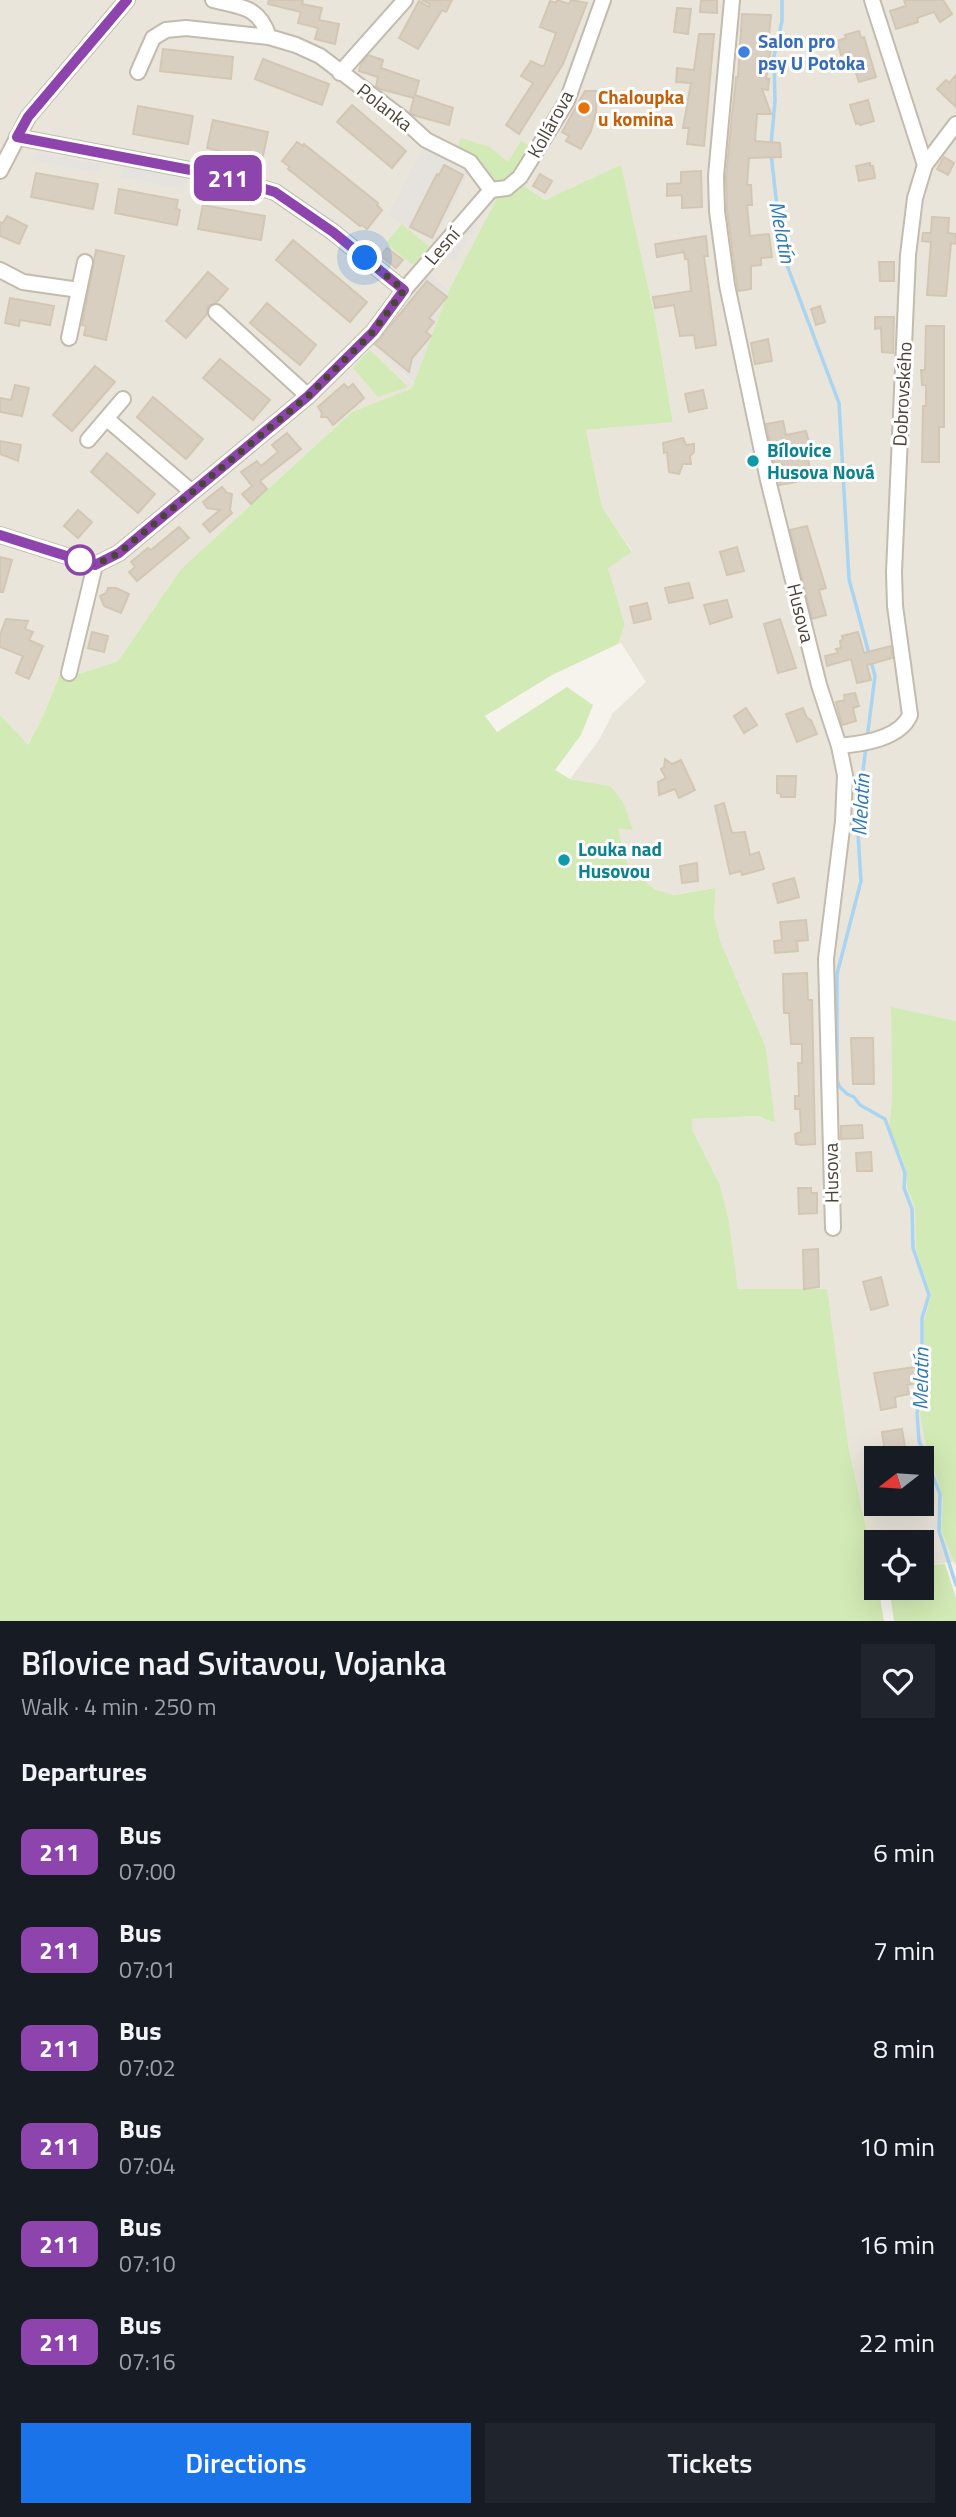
<!DOCTYPE html>
<meta charset="utf-8">
<style>
:root{--surface:#171b24;--page:#20242c;--text:#f1f3f6;--muted:#9ea1a6;--accent:#1a73e8}
body{margin:0;font-family:"Titillium Web",sans-serif;background:var(--page);color:var(--text);height:100vh;display:flex;flex-direction:column;font-size:26px;white-space:nowrap}
*{box-sizing:border-box;margin:0}
p{font-size:23px;color:var(--muted)}
.icon{flex:none;width:38px;height:38px;fill:none;stroke:currentColor;stroke-width:2;stroke-linecap:round;stroke-linejoin:round}
.map{position:relative;height:1621px;overflow:hidden}
.panel{display:flex;flex-direction:column;background:var(--surface);flex:1}
.panel>*{flex:none}
.badge{padding:0 14px;border-radius:10px;font-size:24px;line-height:46px}
.needle{width:46px;rotate:253deg}
.tools{position:absolute;left:864px;top:1446px;display:grid;gap:14px}
.tools a{display:grid;place-items:center;width:70px;height:70px;border-radius:0px;background:var(--surface);box-shadow:0 7px 28px #0002;font-size:35px}
.you{position:absolute;width:35px;height:35px;margin:-18px;border:5px solid #fff;border-radius:50%;background:#1a73e8;box-shadow:0 0 0 10px #1a73e833}
.map>.badge{position:absolute;translate:-50% -50%;box-shadow:0 0 0 4px #fff}
h2{padding:0 21px;font-size:26px;line-height:63px}
.round{display:grid;place-items:center;flex:none;width:74px;height:74px;border-radius:0px;background:var(--page)}
.head{display:flex;align-items:center;justify-content:space-between;height:119px;padding:0 21px}
h1{font-size:33px;font-weight:600;line-height:52px}
.primary-button{display:flex;gap:14px;margin-top:auto;padding:14px 21px}
.primary-button a{flex:1;height:80px;border-radius:0px;background:var(--accent);color:#fff;font-size:28px;font-weight:600;line-height:80px;text-align:center}
.primary-button a+a{background:var(--page);color:var(--text)}
ul{padding:0;list-style:none}
li{display:flex;align-items:center;gap:21px;height:98px;padding:0 21px}
li div{flex:1}
li b{display:block;font-size:26px}
li em{font-style:normal}
li .badge{min-width:77px;font-weight:700;text-align:center}
.map>svg:first-child{display:block}
</style>
<div class="map">
<svg width="956" height="1621" viewBox="0 0 956 1621">
<rect width="100%" height="100%" fill="#f6f3ec"/>
<!-- residential -->
<path fill="#eae5da" fill-rule="evenodd" d="M0,0H956V1021L891,1008L892,1101L889,1126L907,1172V1187L915,1208L916,1251L931,1295L924,1321V1393L920,1415L925,1442L943,1498L941,1530L955,1562L922,1565V1542H877L875,1568L848,1445L738,1290L729,1221L720,1185L692,1129L691,1119L758,1116L774,1123L766,1048L721,943L714,917V888L674,895L654,889L628,866L618,829L632,830L610,786L570,779L599,740L613,713L646,682L621,643L618,644L625,625L608,568L632,551L602,507L586,430L673,421L655,318L621,166L545,200L524,186L500,192L449,290L429,270L402,373L414,383L412,388L352,412L181,569L118,661L73,676L62,669L43,716L27,746L0,715ZM877,1458H922V1503H877Z"/>
<!-- industrial -->
<g fill="#e6e2dd">
<path d="M423,150L437,152L468,172L435,240L388,215Z"/>
<path d="M429,270L449,290L414,383L370,342Z"/>
</g>
<!-- green -->
<g fill="#d2eab5">
<path d="M461,138L490,147L508,162L521,141L534,148L515,175L500,184L493,181L457,149Z"/>
<path d="M621,165L655,318L673,422L586,430L602,507L632,552L608,568L625,625L618,644L552,675L485,716L497,732L567,687L593,705L581,735L555,770L570,779L610,786L623,802L633,830L618,829L628,866L654,889L674,895L715,888L714,917L721,943L766,1048L775,1123L758,1116L692,1119V1129L720,1185L729,1221L738,1289H827L848,1445L875,1568L884,1621H0V715L28,745L43,716L62,669L73,676L118,661L181,569L352,412L412,388L449,290L500,192L524,186L545,200Z"/>
<path d="M402,224L429,246L413,265L386,243Z"/>
<path d="M370,350L408,387L378,397L353,368Z"/>
<path d="M891,1007L956,1021V1566L941,1530L943,1498L925,1442L920,1415L924,1393V1321L931,1295L916,1251L915,1208L907,1187V1172L889,1127L892,1100Z"/>
<path d="M945,1564L956,1598V1621H894L889,1587H922V1565Z"/>
</g>
<!-- parking -->
<g fill="#e5e3e0">
<path d="M36,153L101,164L99,173L35,161Z"/>
<path d="M122,167L187,179L186,189L121,177Z"/>
<path d="M475,209L481,215L473,233L454,261L439,250Z"/>
</g>
<g fill="none" stroke-linecap="round" stroke-linejoin="round">
<!-- stream -->
<g stroke="#a9d4f2" stroke-width="3.5">
<path d="M771,145L775,101L774,56L782,21V0"/>
<path d="M771,153L782,252L839,403L849,579L875,676L867,739"/>
<path d="M866,747L857,818L861,881L837,974V1080L839,1086L847,1094L854,1097L860,1105L885,1119L905,1173L904,1188L912,1209L913,1248L929,1295L922,1318V1395L917,1413L919,1441L940,1494L939,1531L956,1585"/>
</g>
</g>
<!-- building -->
<g fill="#d8cfc1" stroke="#d3c7b4" stroke-width="2">
<path d="M269,0H303L302,4L322,8L319,20L339,24L335,44L315,39L318,28L298,23L301,12L268,4Z"/>
<path d="M422,0H452L446,12L442,10L418,49L399,38L419,1L429,7L430,4Z"/>
<path d="M557,0L569,4L571,0L587,3L563,64L519,134L506,125L533,83L521,76L531,61L541,66H544L556,33L540,27L550,1L556,3Z"/>
<path d="M701,0H717V13L700,12Z"/>
<path d="M904,0H943L952,14L940,22L934,12L917,18L918,22L896,29L890,11L906,6Z"/>
<path d="M677,8L691,9L688,34L674,32Z"/>
<path d="M742,14L771,15L768,47L771,49L766,79H769L768,90L762,89L771,114H757L755,141L780,143L781,157L749,158L747,185H751L752,205H747L750,236L769,234L772,257L761,258V265L751,266V289L738,291L727,210L726,176L736,77H738Z"/>
<path d="M859,31L861,38L864,37L876,77L859,82L849,52L841,55L837,41L846,38L845,35Z"/>
<path d="M699,34H714L704,146L687,144L689,128H683L691,83L676,82L677,68L694,70Z"/>
<path d="M163,49L233,57L231,79L160,71Z"/>
<path d="M368,55L383,60L381,68L419,81L415,95L453,108L449,125L413,115L410,112L414,98L380,89L376,86L378,77L359,71L361,64Z"/>
<path d="M263,59L329,84L322,105L255,79Z"/>
<path d="M956,75V107L937,89L946,80L949,83Z"/>
<path d="M585,91H597L596,112L591,131L581,149L566,141L569,136L562,132Z"/>
<path d="M868,100L874,121L860,125L859,123L856,124L850,105Z"/>
<path d="M352,105L406,151L392,168L337,122Z"/>
<path d="M138,106L193,116L188,144L133,134Z"/>
<path d="M213,120L268,132L262,161L207,148Z"/>
<path d="M297,142L303,146L304,144L378,203L377,205L382,210L367,229L362,225L360,226L288,169L290,167L282,161Z"/>
<path d="M944,157L954,163L948,175L937,169Z"/>
<path d="M870,163V166H873L875,178L859,181L856,166Z"/>
<path d="M444,165L463,175L432,238L410,227L437,174L439,175Z"/>
<path d="M701,171L702,207L682,208V195L667,196V184L681,183V172Z"/>
<path d="M36,173L98,184L93,209L31,197Z"/>
<path d="M540,174L552,181L545,193L533,186Z"/>
<path d="M119,189L178,200L176,209L180,210L177,225L115,213Z"/>
<path d="M203,205L265,216L261,240L198,229Z"/>
<path d="M7,216L27,226L19,244L0,236V222L3,223Z"/>
<path d="M932,217L949,218L948,233L956,234V244L951,243L946,296L927,295L931,242L922,241L923,233H931Z"/>
<path d="M706,236L708,256H704L716,345L696,348L694,335L680,336L674,305L655,308L653,297L691,291L688,259H685L684,252L657,257L655,244Z"/>
<path d="M293,240L367,302L350,322L276,260Z"/>
<path d="M387,248L403,260L396,268L381,256Z"/>
<path d="M96,250L124,256L106,340L84,335L86,326L82,325Z"/>
<path d="M879,262H894V281H880Z"/>
<path d="M208,272L228,289L216,303L208,306L207,314L186,338L166,321Z"/>
<path d="M427,281L447,297L429,318L434,322L426,332L431,336L412,358L409,372L375,344Z"/>
<path d="M10,298L54,306L50,325L20,320L19,326L5,323Z"/>
<path d="M267,303L316,345L300,365L250,323Z"/>
<path d="M820,306L825,322L816,325L811,309Z"/>
<path d="M875,317H894L893,353L882,352L881,328L875,329Z"/>
<path d="M926,326H944V427H939V462H922L923,406H926V385H922L921,370H925Z"/>
<path d="M768,339L772,361L755,364L751,343Z"/>
<path d="M220,359L270,400L253,420L203,378Z"/>
<path d="M95,366L115,382L72,431L53,415Z"/>
<path d="M344,384L348,388L353,384L364,398L333,425L327,417H321L322,413L318,407Z"/>
<path d="M15,385L29,388L22,416L0,412V398L11,400Z"/>
<path d="M703,390L707,408L689,412L685,394Z"/>
<path d="M153,397L203,439L186,459L137,417Z"/>
<path d="M783,421L786,435L806,431L810,446L806,447L810,469L794,472L796,482L779,485L766,424Z"/>
<path d="M287,433L301,449L260,481L267,489L251,504L242,494L252,486L241,472L257,461L261,466L278,452L272,445Z"/>
<path d="M683,438L686,445L694,444V452L690,456L691,464H683L679,474L669,472L667,452L664,453L663,443Z"/>
<path d="M0,441L21,445L18,461L0,454Z"/>
<path d="M107,453L155,494L138,513L91,472Z"/>
<path d="M222,487L227,493L232,494L230,510L232,513L210,532L203,524L220,510L207,508L203,502Z"/>
<path d="M78,510L92,522L78,538L64,526Z"/>
<path d="M807,526L826,588L819,590L826,615L812,619L790,530Z"/>
<path d="M179,527L189,538L137,581L129,572L135,567L131,562L148,548L151,550Z"/>
<path d="M737,547L744,571L727,575L720,552Z"/>
<path d="M0,557L12,560L3,592H0Z"/>
<path d="M689,583L693,598L669,603L665,588Z"/>
<path d="M108,588H116L129,594L121,613L104,606L100,596L106,593Z"/>
<path d="M727,600L732,617L710,624L704,605Z"/>
<path d="M647,603L651,619L634,623L630,607Z"/>
<path d="M6,619L28,621L25,629L33,632L29,640L43,646L29,679L16,673L23,656L0,647V635Z"/>
<path d="M780,619L796,668L778,673L764,624Z"/>
<path d="M92,632L108,636L104,652L88,648Z"/>
<path d="M858,632L864,653L891,646L892,658L867,665L871,680L857,683L851,659L827,666L825,656L838,653L836,649L841,648L840,641L843,639L842,636Z"/>
<path d="M855,693L859,706L853,708L856,721L842,725L836,702L845,700L844,695Z"/>
<path d="M746,708L757,725L744,733L734,716Z"/>
<path d="M803,708L807,718L811,720L817,734L797,742L786,714Z"/>
<path d="M665,759L672,764L681,760L695,790L679,798L675,789L659,795L658,782L666,778L661,769L664,767Z"/>
<path d="M777,776H796L795,797H781V794L777,793Z"/>
<path d="M724,803L732,833L745,832L750,855L759,852L764,869L742,875L741,871L730,874L715,806Z"/>
<path d="M697,863L698,881L682,883L680,866Z"/>
<path d="M794,878L799,897L778,903L773,884Z"/>
<path d="M806,920L808,940L797,941L798,951L775,953L774,941L782,940L780,922Z"/>
<path d="M807,973L808,1000H812L815,1144L801,1145L796,1144L795,1134L801,1132L800,1109H795V1096H799L798,1063H802V1044H791L789,1013H784L783,974Z"/>
<path d="M851,1038H873L874,1084H853Z"/>
<path d="M862,1125L863,1138L841,1139V1126Z"/>
<path d="M871,1152L872,1171H857L856,1153Z"/>
<path d="M798,1188H811V1193H817V1213L799,1214Z"/>
<path d="M818,1249L819,1287L804,1289L803,1250Z"/>
<path d="M881,1277L888,1305L871,1310L863,1282Z"/>
<path d="M915,1367L918,1383L907,1385L909,1394L895,1397L896,1407L881,1410L874,1373Z"/>
<path d="M902,1429L907,1458H886L882,1432Z"/>
</g>
<g fill="none" stroke-linecap="round" stroke-linejoin="round">
<!-- minor casing -->
<g stroke="#c2bbae" stroke-width="18">
<g id="minor">
<path d="M213,0C241,7 259,6 269,37"/>
<path d="M732,0L716,176L717,211L727,285L768,480L819,685L839,746L845,775L843,821L826,959L833,1228"/>
<path d="M872,0L925,165"/>
<path d="M138,72L153,38L166,30L186,28L269,37L296,45L320,56L402,118L426,140L470,162L491,190"/>
<path d="M340,73L405,0"/>
<path d="M17,137L222,176L275,192L333,232L404,290"/>
<path d="M0,171L28,117L127,0"/>
<path d="M491,190L507,188L520,177L567,101L603,0"/>
<path d="M0,270L23,282L79,290"/>
<path d="M216,312L308,396"/>
<path d="M69,338L85,262"/>
<path d="M107,419L192,492"/>
<path d="M88,440L123,399"/>
<path d="M0,535L95,565L119,553L308,396L373,332L404,290L491,190"/>
<path d="M69,673L95,565"/>
<path d="M839,746C862,744 900,739 910,715L895,606L894,572L908,255L915,198L925,165L956,124"/>
</g>
</g>
<!-- minor -->
<use href="#minor" stroke="#fff" stroke-width="14"/>
</g>
<g fill="none" stroke-linecap="round" stroke-linejoin="round">
<!-- line casing -->
<g stroke="#fff" stroke-width="16">
<path id="line" d="M0,535L95,565L119,553L308,396L373,332L404,290L333,232L275,192L222,176L17,137L28,117L127,0"/>
</g>
<!-- line -->
<use href="#line" stroke="#8e44ad" stroke-width="10"/>
<!-- walk -->
<path stroke="#4b4439" stroke-width="7" stroke-dasharray="0 12.6" d="M80,560L95,565L119,553L308,396L373,332L404,290L365,258"/>
</g>
<!-- markers -->
<circle fill="#3f7fe0" stroke="#fff" stroke-width="2.5" cx="744" cy="52" r="7"/>
<circle fill="#e8710a" stroke="#fff" stroke-width="2.5" cx="584" cy="108" r="7"/>
<g fill="#0f9aa8" stroke="#fff" stroke-width="2.5">
<circle cx="753" cy="461" r="7"/>
<circle cx="564" cy="860" r="7"/>
</g>
<circle fill="#fff" stroke="#8e44ad" stroke-width="3.5" cx="80" cy="560" r="14"/>
<g text-anchor="middle" stroke-width="6" stroke-linejoin="round" paint-order="stroke">
<!-- shop labels -->
<g font-size="19" font-weight="bold" fill="#366cbe" stroke="#fff" text-anchor="start">
<text x="758" y="48">Salon pro<tspan x="758" dy="22">psy U Potoka</tspan></text>
</g>
<!-- food labels -->
<g font-size="19" font-weight="bold" fill="#c56008" stroke="#fff" text-anchor="start">
<text x="598" y="104">Chaloupka<tspan x="598" dy="22">u komina</tspan></text>
</g>
<!-- street labels -->
<g font-size="19" fill="#4b4439" stroke="#fff">
<text transform="translate(385 107) rotate(38)" y="7">Polanka</text>
<text transform="translate(550 124) rotate(-61)" y="7">Kollárova</text>
<text transform="translate(442 246) rotate(-49)" y="7">Lesní</text>
<text transform="translate(902 394) rotate(-87)" y="7">Dobrovského</text>
<text transform="translate(801 613) rotate(76)" y="7">Husova</text>
<text transform="translate(831 1173) rotate(-91)" y="7">Husova</text>
</g>
<!-- culture labels -->
<g font-size="19" font-weight="bold" fill="#0d838f" stroke="#fff" text-anchor="start">
<text x="767" y="457">Bílovice<tspan x="767" dy="22">Husova Nová</tspan></text>
<text x="578" y="856">Louka nad<tspan x="578" dy="22">Husovou</tspan></text>
</g>
<!-- water labels -->
<g font-size="21" font-style="italic" fill="#2e7ab2" stroke="#fff">
<text transform="translate(782 232) rotate(79)" y="7">Melatín</text>
<text transform="translate(861 805) rotate(-87)" y="7">Melatín</text>
<text transform="translate(921 1379) rotate(-89)" y="7">Melatín</text>
</g>
</g>
</svg>
<div class="tools">
<a><svg class="needle" viewBox="-14 -14 28 28"><path d="M0-13l5 13h-10z" fill="#e53935"/><path d="M0 13l5-13h-10z" fill="#9ea1a6"/></svg></a>
<a><svg class="icon" aria-label="locate" viewBox="0 0 24 24"><circle cx="12" cy="12" r="6"/><path d="M12 2v4M12 18v4M2 12h4M18 12h4"/></svg></a>
</div>
<div class="you" style="left:365px;top:258px"></div>
<b class="badge" style="left:228px;top:178px;background:#8e44ad;color:#fff">211</b>
</div>
<section class="panel">
<div class="head"><div><h1>Bílovice nad Svitavou, Vojanka</h1><p>Walk · 4 min · 250 m</p></div><a class="round"><svg class="icon" aria-label="heart" viewBox="0 0 24 24"><path d="M12 20l-8-8c-3-5 5-10 8-4 3-6 11-1 8 4z"/></svg></a></div>
<h2>Departures</h2>
<ul>
<li><span class="badge" style="background:#8e44ad;color:#fff">211</span><div><b>Bus</b><p>07:00</p></div><em>6 min</em></li>
<li><span class="badge" style="background:#8e44ad;color:#fff">211</span><div><b>Bus</b><p>07:01</p></div><em>7 min</em></li>
<li><span class="badge" style="background:#8e44ad;color:#fff">211</span><div><b>Bus</b><p>07:02</p></div><em>8 min</em></li>
<li><span class="badge" style="background:#8e44ad;color:#fff">211</span><div><b>Bus</b><p>07:04</p></div><em>10 min</em></li>
<li><span class="badge" style="background:#8e44ad;color:#fff">211</span><div><b>Bus</b><p>07:10</p></div><em>16 min</em></li>
<li><span class="badge" style="background:#8e44ad;color:#fff">211</span><div><b>Bus</b><p>07:16</p></div><em>22 min</em></li>
</ul>
<div class="primary-button"><a>Directions</a><a>Tickets</a></div>
</section>
